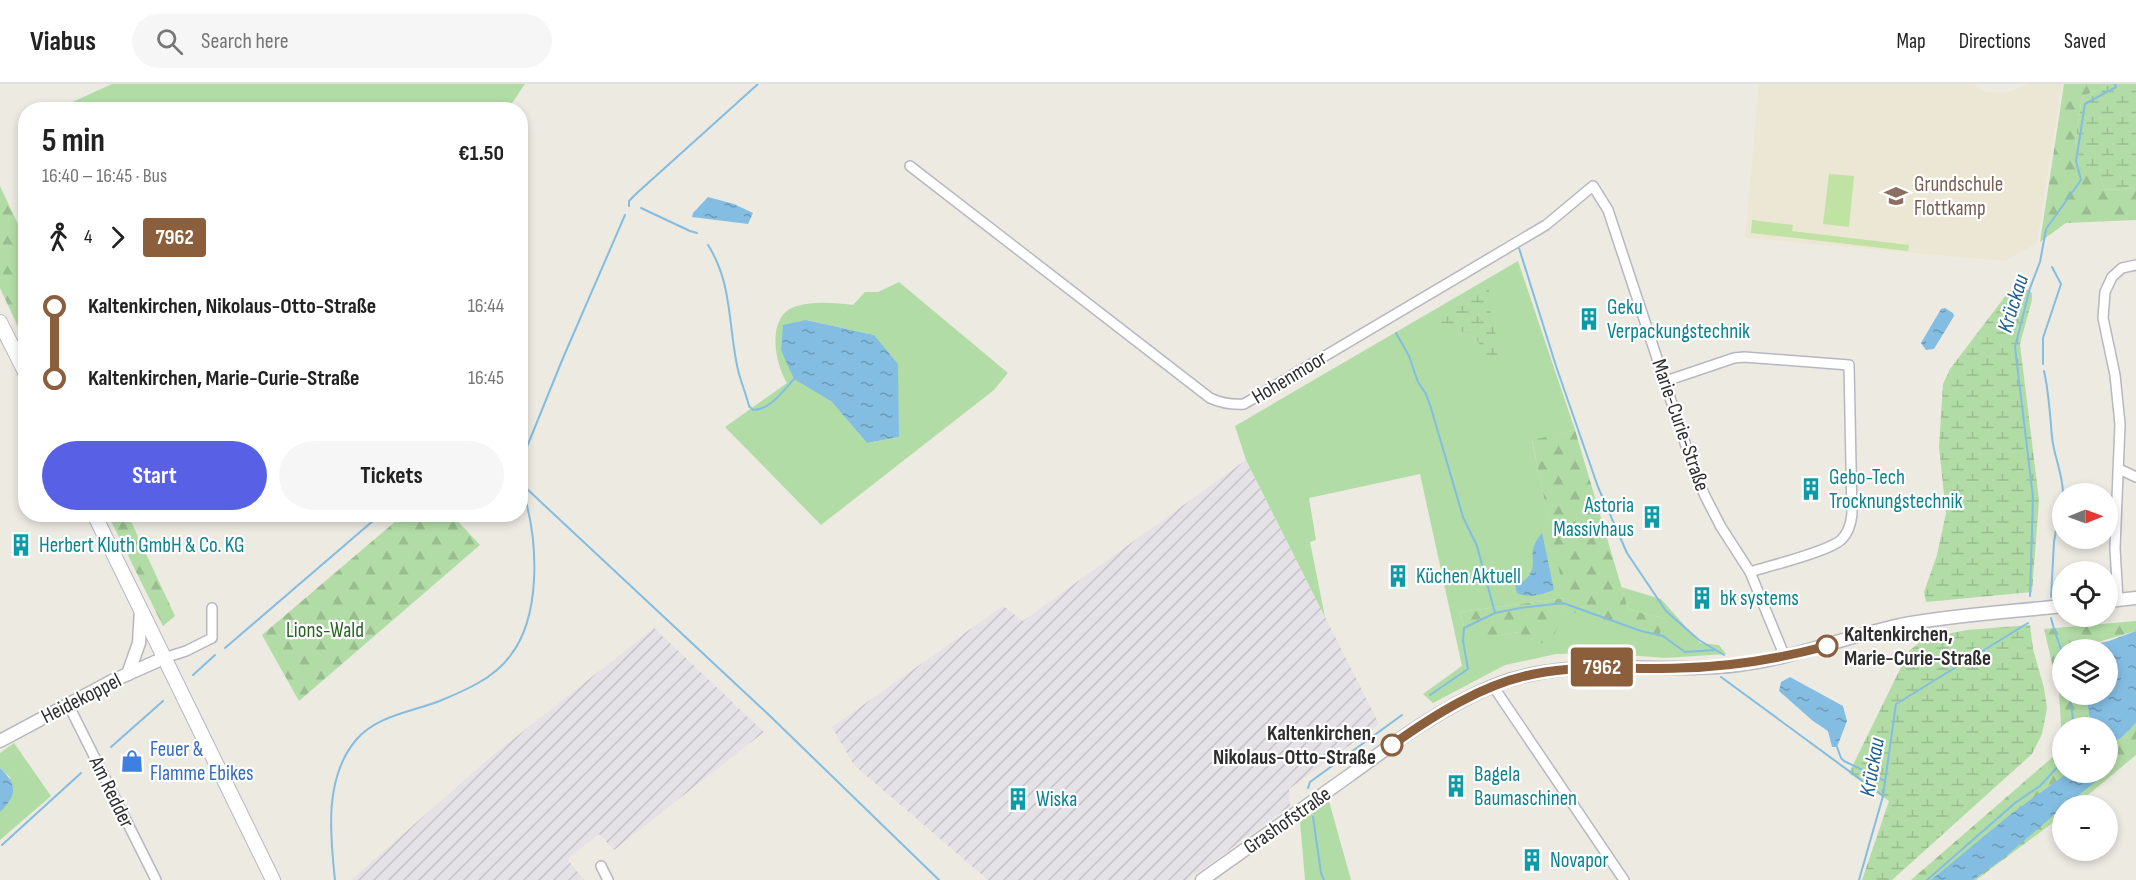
<!DOCTYPE html>
<meta charset="utf-8">
<style>
:root{--surface:#fff;--page:#f6f6f6;--text:#222;--muted:#767676;--line:#e0e0e0;--accent:#5861e5}
body{margin:0;font-family:"Sofia Sans Condensed",sans-serif;background:var(--page);color:var(--text);height:100vh;display:flex;flex-direction:column;font-size:22px;white-space:nowrap}
*{box-sizing:border-box;margin:0}
p{font-size:20px;color:var(--muted)}
.icon{flex:none;width:33px;height:33px;fill:none;stroke:currentColor;stroke-width:2;stroke-linecap:round;stroke-linejoin:round}
.map{position:relative;flex:1;overflow:hidden}
.side{position:absolute;left:18px;top:18px;width:510px;height:420px;display:flex;flex-direction:column;background:var(--surface);border-radius:24px;box-shadow:0 3px 9px #0003}
.side>*{flex:none}
.badge{padding:0 12px;border-radius:4px;font-size:21px;line-height:39px}
.needle{width:39px;rotate:89deg}
.fabs{position:absolute;left:2052px;top:399px;display:grid;gap:12px}
.fabs a{display:grid;place-items:center;width:66px;height:66px;border-radius:50%;background:var(--surface);box-shadow:0 3px 9px #0003;font-size:30px}
.map>.badge{position:absolute;translate:-50% -50%;box-shadow:0 0 0 3px #fff}
.legs{display:flex;align-items:center;gap:9px;height:66px;padding:0 24px;font-size:20px}
.legs p{margin-inline-start:auto}
.summary{display:flex;align-items:center;justify-content:space-between;height:102px;padding:0 24px}
h1{font-size:33px;font-weight:700;line-height:45px}
.primary-button{display:flex;gap:12px;margin-top:auto;padding:12px 24px}
.primary-button a{flex:1;height:69px;border-radius:36px;background:var(--accent);color:#fff;font-size:24px;font-weight:700;line-height:69px;text-align:center}
.primary-button a+a{background:var(--page);color:var(--text)}
ul{padding:0 24px;list-style:none}
li{display:flex;align-items:center;gap:21px;height:72px;font-size:22px}
li i{display:grid;place-items:center;width:9px;height:100%;margin:0 8px;background:currentColor}
li i::after{content:'';width:15px;height:15px;margin:-8px;border:4px solid;border-radius:50%;background:var(--surface)}
li p{margin-inline-start:auto}
li:first-child i{background:linear-gradient(#0000 50%,currentColor 0)}
li:last-child i{background:linear-gradient(currentColor 50%,#0000 0)}
header{display:flex;align-items:center;gap:36px;box-sizing:border-box;height:84px;padding:0 30px;background:var(--surface);border-bottom:2px solid var(--line)}
header strong{font-size:28px}
nav{display:flex;gap:33px;margin-inline-start:auto;font-size:21px}
.search{width:420px;height:54px;background:var(--page);display:flex;align-items:center;gap:15px;box-sizing:border-box;padding:0 21px;border-radius:33px;color:var(--muted);font-size:22px}
.map>svg:first-child{display:block}
</style>
<header>
<strong>Viabus</strong>
<div class="search"><svg class="icon" aria-label="search" viewBox="0 0 24 24"><circle cx="10" cy="10" r="6"/><path d="M15 15l6 6"/></svg>Search here</div>
<nav><a>Map</a><a>Directions</a><a>Saved</a></nav>
</header>
<div class="map">
<svg width="2136" height="796" viewBox="0 0 2136 796">
<defs>
<pattern id="industrial-furrows" width="10" height="10" patternUnits="userSpaceOnUse" patternTransform="scale(1.5)"><rect width="10" height="10" fill="#e4e2e7"/><path d="M-1 1l2-2M0 10L10 0M9 11l2-2" fill="none" stroke="#c4c2c6"/></pattern>
<pattern id="forest-firs" width="22" height="20" patternUnits="userSpaceOnUse" patternTransform="scale(1.5)"><rect width="22" height="20" fill="#b2dca6"/><path d="M5 1l3.5 6h-7zM16 11l3.5 6h-7z" fill="#99bd8f"/></pattern>
<pattern id="wetland-marsh" width="20" height="14" patternUnits="userSpaceOnUse" patternTransform="scale(1.5)"><rect width="20" height="14" fill="#b2dca6"/><path d="M1 5h8M5 5V1M11 12h8M15 12V8" fill="none" stroke="#99bd8f"/></pattern>
<pattern id="water-ripples" width="26" height="14" patternUnits="userSpaceOnUse" patternTransform="scale(1.5)"><rect width="26" height="14" fill="#83bde1"/><path d="M2 4q2-2 4 0t4 0M15 11q2-2 4 0t4 0" fill="none" stroke="#6c9ab7"/></pattern>
</defs>
<rect width="100%" height="100%" fill="#edeae2"/>
<!-- industrial -->
<g fill="url(#industrial-furrows)">
<path d="M1246,376L1379,640L1289,705L1290,722L1187,796H988L854,681L832,643L1003,522L1023,537Z"/>
<path d="M654,544L764,648L614,766L599,750L567,775L584,796H351L493,671Z"/>
</g>
<!-- education -->
<path fill="#ece7d4" d="M1759,0H1973L1985,8L2005,9L2029,0H2062L2037,159L2005,177L1745,154Z"/>
<!-- grass -->
<g fill="#b2dca6" fill-rule="evenodd">
<path d="M112,0H525L508,25H57Z"/>
<path d="M1518,177L1575,346L1532,357L1566,514L1460,528L1468,557L1518,548L1564,526L1666,535L1628,525L1621,503L1661,515L1700,559L1719,561L1726,570L1665,574L1602,569L1556,570L1505,581L1433,619L1423,610L1462,582L1420,390L1309,414L1316,456L1310,458L1325,533L1246,376L1235,342Z"/>
<path d="M899,198L1008,289L994,306L821,441L725,343L787,299C774,278 766,230 797,222C815,217 834,219 853,221L865,208H878ZM806,236L874,251L898,323L899,353L867,359L831,317Z"/>
<path d="M14,659L51,712L0,756V728L10,693L0,684V669Z"/>
<path d="M1329,717L1351,796H1305L1300,738Z"/>
</g>
<!-- forest -->
<g fill="url(#forest-firs)">
<path d="M2064,0H2110L2082,13L2075,60L2100,94L2105,106L2136,104V136L2066,139L2040,158Z"/>
<path d="M0,102L25,155V258L0,204Z"/>
<path d="M1575,346L1628,525L1666,535L1659,551L1565,526L1551,558L1531,560L1518,548L1468,558L1460,528L1565,514L1532,356Z"/>
<path d="M108,431H128L175,532L163,542Z"/>
<path d="M403,431H452L480,461L299,617L262,551Z"/>
<path d="M2136,537V547L2081,563V565L2062,566V610L2086,611L2091,643L2062,644V656L2059,609L2044,545Z"/>
<path d="M2136,639V671L2076,721L2062,722V732L1976,796H1911L2062,665V688H2108V660L2121,654Z"/>
</g>
<!-- wetland -->
<g fill="url(#wetland-marsh)">
<path d="M2110,0H2136V104L2105,106L2100,94L2084,86L2075,60L2082,13Z"/>
<path d="M2023,203L2032,209V216L2020,260L2039,416L2032,508L1926,518L1924,508L1937,471L1946,429L1939,363L1943,300L1950,285L2010,206Z"/>
<path d="M1489,204V220L1498,263L1497,273L1489,276C1478,269 1481,258 1473,249L1444,246L1436,241L1435,236L1444,224L1478,206Z"/>
<path d="M2030,541L2033,565L2044,604L2047,624L2042,650L2032,670L1892,796H1862L1889,717L1849,689L1909,567L1925,554L1967,546Z"/>
</g>
<!-- pitch -->
<g fill="#c0e2a3">
<path d="M1829,90L1854,92L1849,143L1823,140Z"/>
<path d="M1752,136L1793,141L1792,147L1909,161L1908,167L1751,149Z"/>
</g>
<!-- water -->
<g fill="url(#water-ripples)">
<path d="M708,113L734,120L753,129L748,140L692,133L693,129Z"/>
<path d="M1945,224L1953,229L1954,232L1934,265L1926,266L1921,259L1941,225Z"/>
<path d="M806,236L874,251L898,280L899,353L867,359L831,317L794,295L781,266L783,241Z"/>
<path d="M1542,449L1554,506C1543,510 1528,515 1517,509L1515,502C1520,499 1528,495 1530,490C1538,475 1525,469 1542,449Z"/>
<path d="M2136,547V639L2121,654L2108,660V644L2091,643L2086,611L2108,610V566L2081,565V563L2109,557Z"/>
<path d="M1790,593L1843,622L1847,637L1837,663H1832L1828,647L1813,637L1779,607L1781,598Z"/>
<path d="M0,684C18,701 17,711 0,728Z"/>
<path d="M2069,688L2100,689L2103,692L2066,721L2062,722V724L2004,774L1973,796H1931L2011,730Z"/>
</g>
<g fill="none" stroke-linecap="round" stroke-linejoin="round">
<!-- stream -->
<g stroke="#83bde1" stroke-width="2">
<path d="M629,122V117L637,109L758,0"/>
<path d="M641,124L690,147L697,149"/>
<path d="M708,161C733,200 728,243 738,286C741,298 746,310 749,322L753,326C770,326 783,307 794,295"/>
<path d="M1519,164L1556,282L1598,403L1627,469L1666,527L1699,556L1724,571"/>
<path d="M1396,249L1409,272L1418,298L1426,310L1431,324L1463,433L1477,462L1495,529"/>
<path d="M2043,280V254L2061,200L2052,183"/>
<path d="M2044,287C2049,309 2050,331 2052,353C2054,373 2063,390 2063,410"/>
<path d="M520,380L563,274L625,131"/>
<path d="M520,402L525,403L543,420L769,631L939,796"/>
<path d="M2030,512L2033,413L2015,263L2030,204L2040,178L2046,145L2081,96L2076,77L2085,20L2116,3L2115,0"/>
<path d="M2051,513L2054,458L2062,410"/>
<path d="M2051,534C2054,546 2058,556 2062,568"/>
<path d="M225,564L381,430"/>
<path d="M193,591L215,571"/>
<path d="M1721,593L1883,712"/>
<path d="M2070,610L2074,644"/>
<path d="M1430,611L1468,585L1463,557L1464,544L1495,529L1520,524L1563,519L1641,547L1663,552L1685,568L1715,566"/>
<path d="M111,663L163,617"/>
<path d="M1837,663L1841,674L1844,677L1885,697"/>
<path d="M1308,704L1310,698L1402,631"/>
<path d="M1313,733L1321,789L1324,796"/>
<path d="M2,761L81,689"/>
<path d="M335,796C330,750 324,694 356,656C377,631 413,628 442,616C466,606 494,594 510,572C541,533 538,460 525,414C523,407 523,400 520,392"/>
<path d="M1859,796L1883,712L1896,620L2028,539"/>
<path d="M1927,796L2015,719L2040,702L2062,678"/>
</g>
<!-- minor casing -->
<g stroke="#b6b7c0" stroke-width="12">
<g id="minor">
<path d="M910,82L1210,314C1221,319 1232,321 1244,320L1546,141L1593,102L1608,126L1693,383L1705,412L1721,443L1750,488L1785,573"/>
<path d="M1666,297L1734,274L1744,273L1849,281L1852,430C1851,439 1849,448 1842,455C1831,467 1769,482 1750,488"/>
<path d="M2119,385L2136,393"/>
<path d="M2118,516L2115,464L2120,340L2115,291L2103,234L2105,208L2112,193L2122,184L2136,181"/>
<path d="M164,574L186,567L212,554V524"/>
<path d="M1493,602L1624,796"/>
<path d="M68,620L156,796"/>
<path d="M601,782L608,796"/>
</g>
</g>
<!-- tertiary casing -->
<g stroke="#b6b7c0" stroke-width="15">
<g id="tertiary">
<path d="M2108,517L2136,514"/>
<path d="M128,590L139,559L141,526"/>
<path d="M0,657L112,597L164,574"/>
<path d="M1202,796C1251,761 1301,726 1350,691C1395,658 1441,624 1493,602C1571,570 1656,591 1738,581C1794,574 1845,553 1900,541C1953,531 2009,528 2062,522"/>
</g>
</g>
<!-- secondary casing -->
<g stroke="#b6b7c0" stroke-width="16">
<g id="secondary">
<path d="M0,238L26,290"/>
<path d="M94,430L273,796"/>
</g>
</g>
<!-- minor -->
<use href="#minor" stroke="#fff" stroke-width="9"/>
<!-- tertiary -->
<use href="#tertiary" stroke="#fff" stroke-width="12"/>
<!-- secondary -->
<use href="#secondary" stroke="#fff" stroke-width="14"/>
</g>
<g fill="none" stroke-linecap="round" stroke-linejoin="round">
<!-- line-1 casing -->
<g stroke="#fff" stroke-width="14">
<path id="line-1" d="M1392,661C1434,631 1483,600 1534,590C1582,580 1630,586 1679,584C1730,583 1778,575 1827,562"/>
</g>
<!-- line-1 -->
<use href="#line-1" stroke="#8b5e3c" stroke-width="9"/>
</g>
<!-- icons -->
<defs>
<g id="school-bare" transform="scale(1.8)"><path d="M0-5L7-2L0 1L-7-2ZM-4 1L0 2.5L4 1V4Q0 6-4 4Z" fill="#8d6e63" stroke="#fff" stroke-width="2.5" paint-order="stroke"/></g>
<g id="building-bare" transform="scale(1.8)"><path d="M-4-6H4V6H1V3H-1V6H-4ZM-2.5-4.3h1.7v1.8h-1.7ZM.8-4.3h1.7v1.8H.8ZM-2.5-1h1.7V.8h-1.7ZM.8-1h1.7V.8H.8Z" fill="#0f9aa8" stroke="#fff" stroke-width="2.5" paint-order="stroke"/></g>
<g id="shop-bare" transform="scale(1.8)"><path d="M-5-2.5h2.3a2.7 3.5 0 0 1 5.4 0H5L5.5 6h-11ZM-1.5-2.5h3a1.5 2.3 0 0 0-3 0Z" fill="#3f7fe0" stroke="#fff" stroke-width="2.5" paint-order="stroke"/></g>
</defs>
<g fill-rule="evenodd">
<use href="#school-bare" x="1896" y="112"/>
<use href="#building-bare" x="1589" y="235"/>
<use href="#building-bare" x="1811" y="405"/>
<use href="#building-bare" x="1652" y="433"/>
<use href="#building-bare" x="21" y="461"/>
<use href="#building-bare" x="1398" y="492"/>
<use href="#building-bare" x="1702" y="514"/>
<use href="#shop-bare" x="132" y="677"/>
<use href="#building-bare" x="1456" y="702"/>
<use href="#building-bare" x="1018" y="715"/>
<use href="#building-bare" x="1532" y="776"/>
</g>
<!-- markers -->
<g fill="#fff" stroke="#8b5e3c" stroke-width="3">
<circle cx="1827" cy="562" r="10"/>
<circle cx="1392" cy="661" r="10"/>
</g>
<g text-anchor="middle" stroke-width="4.5" stroke-linejoin="round" paint-order="stroke">
<!-- education labels -->
<g font-size="21" fill="#785e54" stroke="#fff" text-anchor="start">
<text x="1914" y="107">Grundschule<tspan x="1914" dy="24">Flottkamp</tspan></text>
</g>
<!-- culture labels -->
<g font-size="21" fill="#0d838f" stroke="#fff" text-anchor="start">
<text x="1607" y="230">Geku<tspan x="1607" dy="24">Verpackungstechnik</tspan></text>
<text x="1829" y="400">Gebo-Tech<tspan x="1829" dy="24">Trocknungstechnik</tspan></text>
<text x="1634" y="428" text-anchor="end">Astoria<tspan x="1634" dy="24">Massivhaus</tspan></text>
<text x="39" y="468">Herbert Kluth GmbH &amp; Co. KG</text>
<text x="1416" y="499">Küchen Aktuell</text>
<text x="1720" y="521">bk systems</text>
<text x="1474" y="697">Bagela<tspan x="1474" dy="24">Baumaschinen</tspan></text>
<text x="1036" y="722">Wiska</text>
<text x="1550" y="783">Novapor</text>
</g>
<!-- street labels -->
<g font-size="21" fill="#2e2e2e" stroke="#fff">
<text transform="translate(1289 293) rotate(-31)" y="7">Hohenmoor</text>
<text transform="translate(1681 341) rotate(71)" y="7">Marie-Curie-Straße</text>
<text transform="translate(81 614) rotate(-27)" y="7">Heidekoppel</text>
<text transform="translate(112 708) rotate(64)" y="7">Am Redder</text>
<text transform="translate(1287 736) rotate(-35)" y="7">Grashofstraße</text>
</g>
<!-- park labels -->
<g font-size="21" fill="#2a6425" stroke="#fff">
<text x="325" y="553">Lions-Wald</text>
</g>
<!-- stop labels -->
<g font-size="21" font-weight="bold" fill="#2e2e2e" stroke="#fff" text-anchor="start">
<text x="1844" y="557">Kaltenkirchen,<tspan x="1844" dy="24">Marie-Curie-Straße</tspan></text>
<text x="1376" y="656" text-anchor="end">Kaltenkirchen,<tspan x="1376" dy="24">Nikolaus-Otto-Straße</tspan></text>
</g>
<!-- shop labels -->
<g font-size="21" fill="#366cbe" stroke="#fff" text-anchor="start">
<text x="150" y="672">Feuer &amp;<tspan x="150" dy="24">Flamme Ebikes</tspan></text>
</g>
<!-- water labels -->
<g font-size="22" font-style="italic" fill="#1f5c91" stroke="#fff">
<text transform="translate(2012 219) rotate(-73)" y="8">Krückau</text>
<text transform="translate(1871 683) rotate(-80)" y="8">Krückau</text>
</g>
</g>
</svg>
<div class="fabs">
<a><svg class="needle" viewBox="-14 -14 28 28"><path d="M0-13l5 13h-10z" fill="#e53935"/><path d="M0 13l5-13h-10z" fill="#767676"/></svg></a>
<a><svg class="icon" aria-label="locate" viewBox="0 0 24 24"><circle cx="12" cy="12" r="6"/><path d="M12 2v4M12 18v4M2 12h4M18 12h4"/></svg></a>
<a><svg class="icon" aria-label="layers" viewBox="0 0 24 24"><path d="M12 4l9 5-9 5-9-5zM3 14l9 5 9-5"/></svg></a>
<a>+</a>
<a>−</a>
</div>
<b class="badge" style="left:1602px;top:583px;background:#8b5e3c;color:#fff">7962</b>
<section class="side">
<div class="summary"><div><h1>5 min</h1><p>16:40 – 16:45 · Bus</p></div><b>€1.50</b></div>
<div class="legs"><svg class="icon" aria-label="walk" viewBox="0 0 24 24"><circle cx="13" cy="4" r="2"/><path d="M13 8l-2 6 4 7M11 14l-3 7M7 12l3-4h3l4 4"/></svg>4<svg class="icon" aria-label="forward" viewBox="0 0 24 24"><path d="M9 5l7 7-7 7"/></svg><b class="badge" style="background:#8b5e3c;color:#fff">7962</b></div>
<ul>
<li><i style="color:#8b5e3c"></i><b>Kaltenkirchen, Nikolaus-Otto-Straße</b><p>16:44</p></li>
<li><i style="color:#8b5e3c"></i><b>Kaltenkirchen, Marie-Curie-Straße</b><p>16:45</p></li>
</ul>
<div class="primary-button"><a>Start</a><a>Tickets</a></div>
</section>
</div>
